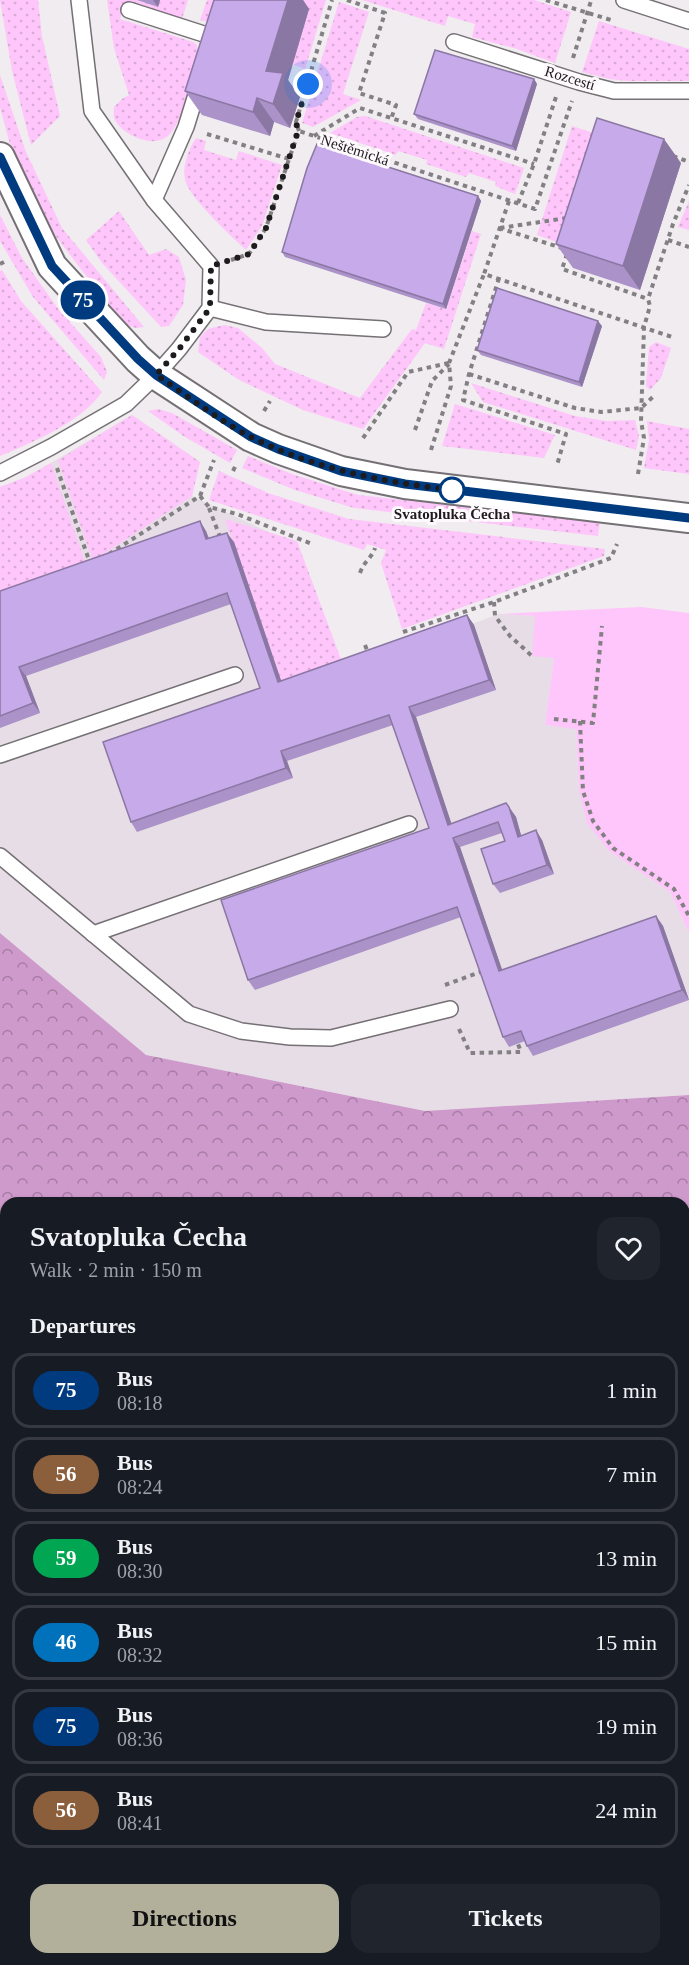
<!DOCTYPE html>
<meta charset="utf-8">
<style>
:root{--surface:#171b24;--page:#20242c;--text:#f1f3f6;--muted:#9ea1a6;--line:#363941;--accent:#b2af9a}
body{margin:0;font-family:"Times New Roman",serif;background:var(--page);color:var(--text);height:100vh;display:flex;flex-direction:column;font-size:22px;white-space:nowrap}
*{box-sizing:border-box;margin:0}
p{font-size:20px;color:var(--muted)}
.icon{flex:none;width:33px;height:33px;fill:none;stroke:currentColor;stroke-width:2;stroke-linecap:round;stroke-linejoin:round}
.map{position:relative;flex:1;overflow:hidden}
.drawer{position:absolute;left:0px;top:1197px;width:690px;height:768px;display:flex;flex-direction:column;background:var(--surface);border-radius:18px 18px 0 0;box-shadow:0 2px 4px #0004}
.drawer>*{flex:none}
.badge{padding:0 12px;border-radius:20px;font-size:21px;line-height:39px}
.you{position:absolute;width:30px;height:30px;margin:-15px;border:4px solid #fff;border-radius:50%;background:#1a73e8;box-shadow:0 0 0 9px #1a73e833}
.map>.badge{position:absolute;translate:-50% -50%;box-shadow:0 0 0 3px #fff}
h2{padding:0 30px;font-size:22px;line-height:54px}
.round{display:grid;place-items:center;flex:none;width:63px;height:63px;border-radius:18px;background:var(--page)}
.summary{display:flex;align-items:center;justify-content:space-between;height:102px;padding:0 30px}
h1{font-size:28px;font-weight:600;line-height:45px}
.button{display:flex;gap:12px;margin-top:auto;padding:12px 30px}
.button a{flex:1;height:69px;border-radius:18px;background:var(--accent);color:#111;font-size:24px;font-weight:600;line-height:69px;text-align:center}
.button a+a{background:var(--page);color:var(--text)}
ul{padding:0;list-style:none}
li{display:flex;align-items:center;gap:18px;height:75px;margin:0 12px 9px;padding:0 18px;border:3px solid var(--line);border-radius:18px}
li div{flex:1}
li b{display:block;font-size:22px}
li em{font-style:normal}
li .badge{min-width:66px;font-weight:700;text-align:center}
.map>svg:first-child{display:block}
</style>
<div class="map">
<svg width="689" height="1965" viewBox="0 0 689 1965">
<defs>
<pattern id="grass-dots" width="8" height="8" patternUnits="userSpaceOnUse" patternTransform="scale(1.5)"><rect width="8" height="8" fill="#fec6fa"/><path d="M2 2h.1M6 6h.1" fill="none" stroke="#d9aad6" stroke-width="1.8" stroke-linecap="round"/></pattern>
<pattern id="forest-crowns" width="20" height="18" patternUnits="userSpaceOnUse" patternTransform="scale(1.5)"><rect width="20" height="18" fill="#ce99cb"/><path d="M2 6a3 3 0 1 1 6 0M12 15a3 3 0 1 1 6 0" fill="none" stroke="#a77ca4"/></pattern>
</defs>
<rect width="100%" height="100%" fill="#f0ecf0"/>
<!-- built -->
<g fill="#e7dde6">
<path d="M132,415L200,462L192,496L277,536L327,677L499,614L535,616L554,658L545,725L576,728L579,790L609,851L670,892L689,933V1095L425,1111L145,1055L0,933V487L24,478L51,463Z"/>
<path d="M0,1787H6V1858L0,1857Z"/>
<rect x="684" y="1793" width="5" height="70"/>
</g>
<!-- grass -->
<g fill="url(#grass-dots)">
<path d="M0,0H38L42,36L60,116L31,145L12,71Z"/>
<path d="M107,0H137L158,7L160,0H188L181,22L125,4L120,19L193,42L197,45C200,63 182,125 168,136C153,149 123,135 115,120C113,116 114,111 114,107L122,99L129,95L114,48Z"/>
<path d="M207,0H224L216,24L200,20Z"/>
<path d="M281,0H326L305,69L292,64Z"/>
<path d="M362,0H534L571,12L555,63L517,49L472,37L475,24L448,16L445,26Z"/>
<path d="M339,2L369,12L343,94L361,100L313,127L302,123Z"/>
<path d="M599,21L689,49V81H627L609,79L582,72Z"/>
<path d="M0,75L26,152L62,228L144,327L136,328L123,324L51,230L11,148L0,107Z"/>
<path d="M365,116L524,168L515,194L495,186L496,182L469,173L466,177L426,164L427,160L398,151L396,155L330,133L357,117Z"/>
<path d="M572,126L603,136L559,243L537,235Z"/>
<path d="M196,138L206,141L204,150L236,160L239,151L282,165L262,226L246,250C230,235 194,202 186,183C181,169 188,150 196,138Z"/>
<path d="M689,201V230L678,227Z"/>
<path d="M119,211L149,255L166,249L179,257L186,280L183,305L169,326L161,327L102,263L86,240Z"/>
<path d="M0,215L22,258L59,310L101,357L107,372L104,380L33,297L0,241Z"/>
<path d="M472,231L481,234L444,349L425,343L363,429L303,410L239,380L198,352L200,337L208,329L224,325L238,328L262,348L275,364L360,398L412,329L416,330L426,303L446,309Z"/>
<path d="M2,270L21,301L102,392C80,423 35,441 0,456V271Z"/>
<path d="M656,342L671,348L661,378L650,390L646,386L649,347Z"/>
<path d="M471,383L575,416L606,421L635,420L639,436L636,450L483,402Z"/>
<path d="M455,404L555,435L544,458L442,446Z"/>
<path d="M158,409L172,413L237,450L230,463L185,437L148,411Z"/>
<path d="M132,415L200,462L192,496L93,561L58,460Z"/>
<path d="M647,421L689,429V474L644,468L649,440Z"/>
<path d="M248,456L292,474L358,495L600,522L598,536L354,508L295,490L242,468Z"/>
<path d="M51,463L86,565L0,603V487L24,478Z"/>
<path d="M219,471L268,493L349,519L605,549L604,556L402,629L381,563L386,550L367,544L364,550L209,500Z"/>
<path d="M225,519L297,541L345,670L285,692Z"/>
</g>
<!-- forest -->
<path fill="url(#forest-crowns)" d="M0,933L146,1055L425,1111L689,1095V1375L684,1376V1203H6V1314L0,1313Z"/>
<!-- pitch -->
<path fill="#fec6fa" d="M641,607L689,613V933L670,892L609,851L587,823L579,790L576,729L545,725L554,658L532,656L535,616L499,614Z"/>
<g fill="none" stroke-linecap="round" stroke-linejoin="round">
<!-- lane casing -->
<g stroke="#747074" stroke-width="18">
<g id="lane">
<path d="M624,0L689,21"/>
<path d="M129,10L213,37L211,45"/>
<path d="M454,42L579,82L614,91H689"/>
<path d="M154,200L186,127L199,85"/>
<path d="M210,308L266,322L383,329"/>
<path d="M0,473L51,447L126,404L156,375L179,349L210,308L211,266L154,200L92,111L79,0"/>
<path d="M0,755L235,675"/>
<path d="M0,856L189,1014L241,1031L290,1037L331,1038L450,1009"/>
<path d="M93,934L409,824"/>
</g>
</g>
<!-- street casing -->
<g stroke="#747074" stroke-width="32">
<path id="street" d="M0,157L52,266L138,359L156,375L251,437L278,449L341,471L405,484L689,518"/>
</g>
<!-- primary casing -->
<g stroke="#af8f5d" stroke-width="36">
<g id="primary">
<path d="M684,1732H689"/>
<path d="M0,1739H6"/>
</g>
</g>
<!-- path -->
<g stroke="#838083" stroke-width="4" stroke-dasharray="4.5 4.5" stroke-linecap="butt">
<path d="M347,0L385,13L359,93L396,105L391,119"/>
<path d="M546,0L611,20"/>
<path d="M573,58L591,1"/>
<path d="M299,131L296,122L332,0"/>
<path d="M207,134L289,159L299,131L535,209L572,101"/>
<path d="M314,136L360,108L534,164"/>
<path d="M673,156L689,162"/>
<path d="M509,201L484,274L675,338"/>
<path d="M518,203L534,164L556,97"/>
<path d="M499,228L562,248"/>
<path d="M500,228L567,218"/>
<path d="M668,240L689,247"/>
<path d="M567,254L562,269L648,299"/>
<path d="M231,260L249,254L266,228L289,159"/>
<path d="M0,264L6,261"/>
<path d="M499,278L469,374L463,400L566,434L557,465"/>
<path d="M469,374L575,408L601,412L641,408L655,395"/>
<path d="M264,411L270,401"/>
<path d="M415,430L432,381L449,364"/>
<path d="M363,438L408,372L449,363"/>
<path d="M431,450L451,386L449,363L484,274"/>
<path d="M57,468L90,563"/>
<path d="M233,471L237,463"/>
<path d="M638,474L644,438L641,421L644,327L650,306L648,299L673,224L689,185"/>
<path d="M200,496L209,507L237,514L312,544"/>
<path d="M209,508L220,537"/>
<path d="M109,554L200,496L214,460"/>
<path d="M360,573C364,561 372,558 375,548"/>
<path d="M494,602L495,616L510,636L532,656"/>
<path d="M403,632L494,602L611,558L617,544"/>
<path d="M365,645L369,655"/>
<path d="M554,719L593,723L602,626"/>
<path d="M580,721L583,791L593,821L613,848L674,889L689,916"/>
<path d="M445,985L483,971"/>
<path d="M459,1029L470,1053L521,1052L518,1044"/>
</g>
<!-- lane -->
<use href="#lane" stroke="#fff" stroke-width="15"/>
<!-- street -->
<use href="#street" stroke="#fff" stroke-width="28"/>
<!-- primary -->
<use href="#primary" stroke="#fee1b3" stroke-width="33"/>
<!-- rail casing -->
<g stroke="#787578" stroke-width="7">
<g id="rail">
<path d="M0,1812H6"/>
<path d="M684,1817L689,1818"/>
<path d="M0,1831H6"/>
<path d="M684,1837H689"/>
</g>
</g>
<!-- rail -->
<use href="#rail" stroke="#fef9fd" stroke-width="4.5" stroke-dasharray="14" stroke-linecap="butt"/>
</g>
<!-- wall -->
<g fill="#ab92c8">
<path d="M137,0H160L158,7Z"/>
<path d="M214,0H303L309,9L288,80L300,97L290,128L274,122L270,136L202,115L185,91Z"/>
<path d="M534,79L537,84L516,151L418,119L414,114Z"/>
<path d="M681,163L640,290L573,268L556,244Z"/>
<path d="M478,196L481,201L446,309L285,257L282,252Z"/>
<path d="M602,326L582,387L481,355L477,350Z"/>
<path d="M206,531L209,538L234,542L281,681L467,615L474,625L496,690L416,717L451,824L509,807L516,817L521,835L542,840L554,874L500,893L493,884L505,841L502,833L460,847L502,970L656,916L663,926L689,1000L533,1056L527,1046L525,1041L509,1047L503,1037L461,917L255,990L248,980L429,828L393,725L287,761L293,778L137,832L131,822L260,688L231,604L26,676L40,713L0,728V591Z"/>
<path d="M689,1510V1534H684V1511Z"/>
<path d="M0,1537L6,1538V1584L0,1583Z"/>
<rect x="0" y="1665" width="6" height="37"/>
</g>
<!-- shaded-wall -->
<g fill="#8b77a3">
<path d="M153,0H160L158,7Z"/>
<path d="M288,0H303L309,9L288,80L300,97L290,128L273,104L266,71Z"/>
<path d="M534,79L537,84L516,151L512,146Z"/>
<path d="M257,98L274,122L270,136L253,112Z"/>
<path d="M664,139L681,163L640,290L623,266Z"/>
<path d="M478,196L481,201L446,309L443,304Z"/>
<path d="M598,321L602,326L582,387L579,382Z"/>
<path d="M200,521L206,531L212,549L206,539Z"/>
<path d="M227,533L234,542L285,692L278,682Z"/>
<path d="M467,615L474,625L496,690L489,680Z"/>
<path d="M19,667L26,676L40,713L33,703Z"/>
<path d="M409,707L416,717L455,834L448,825Z"/>
<path d="M281,751L287,761L293,778L286,768Z"/>
<path d="M509,807L516,817L524,846L518,837Z"/>
<path d="M536,830L542,840L554,874L547,865Z"/>
<path d="M453,838L460,847L506,981L499,971Z"/>
<path d="M656,916L663,926L689,1000L682,990Z"/>
<rect x="52" y="1959" width="4" height="6"/>
<path d="M163,1959H167L166,1965H163Z"/>
<path d="M273,1959H277L276,1965H273Z"/>
<path d="M349,1959H353L352,1965H348Z"/>
<rect x="600" y="1959" width="10" height="6"/>
</g>
<!-- building -->
<g fill="#c7aae9" stroke="#8b77a3" stroke-width="1.5">
<path d="M214,0H288L266,71L283,73L273,104L257,98L253,112L185,91Z"/>
<path d="M435,50L534,79L512,146L414,114Z"/>
<path d="M597,118L664,139L623,266L556,244Z"/>
<path d="M317,144L478,196L443,304L282,252L307,168Z"/>
<path d="M497,288L598,321L579,382L477,350Z"/>
<path d="M200,521L206,539L227,533L278,682L467,615L489,680L409,707L448,825L506,803L509,807L518,837L536,830L547,865L493,884L481,849L505,841L498,822L453,838L499,971L656,916L682,990L527,1046L521,1031L503,1037L457,907L248,980L221,900L429,828L389,715L281,751L286,768L131,822L103,742L260,688L227,593L19,667L33,703L0,716V591Z"/>
<path d="M689,1510V1529H684V1511Z"/>
<path d="M0,1537L6,1538V1574H0Z"/>
<path d="M0,1665H6V1698L0,1697Z"/>
<path d="M4,1934H6V1959H52V1965H1Z"/>
<rect x="128" y="1959" width="35" height="6"/>
<rect x="175" y="1959" width="98" height="6"/>
<path d="M303,1959H349L348,1965H302Z"/>
<rect x="525" y="1959" width="42" height="6"/>
<rect x="569" y="1959" width="31" height="6"/>
</g>
<g fill="none" stroke-linecap="round" stroke-linejoin="round">
<!-- line casing -->
<g stroke="#fff" stroke-width="14">
<path id="line" d="M0,157L52,266L138,359L156,375L251,437L278,449L341,471L405,484L689,518"/>
</g>
<!-- line -->
<use href="#line" stroke="#003b80" stroke-width="9"/>
<!-- walk -->
<path stroke="#1d1b1d" stroke-width="6" stroke-dasharray="0 10.8" d="M308,84L296,122L298,131L266,228L249,254L211,266L210,308L179,349L156,375C187,395 219,421 253,438C314,469 384,482 452,490"/>
</g>
<!-- markers -->
<circle fill="#fff" stroke="#003b80" stroke-width="3" cx="452" cy="490" r="12"/>
<g text-anchor="middle" stroke-width="6" stroke-linejoin="round" paint-order="stroke">
<!-- street labels -->
<g font-size="15" fill="#1d1b1d" stroke="#fef9fd">
<text transform="translate(570 78) rotate(17)" y="5">Rozcestí</text>
<text transform="translate(355 150) rotate(18)" y="5">Neštěmická</text>
</g>
<!-- stop labels -->
<g font-size="15" font-weight="bold" fill="#1d1b1d" stroke="#fef9fd">
<text x="452" y="519">Svatopluka Čecha</text>
</g>
</g>
</svg>
<div class="you" style="left:308px;top:84px"></div>
<b class="badge" style="left:83px;top:300px;background:#003b80;color:#fff">75</b>
<section class="drawer">
<div class="summary"><div><h1>Svatopluka Čecha</h1><p>Walk · 2 min · 150 m</p></div><a class="round"><svg class="icon" aria-label="heart" viewBox="0 0 24 24"><path d="M12 20l-8-8c-3-5 5-10 8-4 3-6 11-1 8 4z"/></svg></a></div>
<h2>Departures</h2>
<ul>
<li><span class="badge" style="background:#003b80;color:#fff">75</span><div><b>Bus</b><p>08:18</p></div><em>1 min</em></li>
<li><span class="badge" style="background:#8b5e3c;color:#fff">56</span><div><b>Bus</b><p>08:24</p></div><em>7 min</em></li>
<li><span class="badge" style="background:#00a651;color:#fff">59</span><div><b>Bus</b><p>08:30</p></div><em>13 min</em></li>
<li><span class="badge" style="background:#0072bc;color:#fff">46</span><div><b>Bus</b><p>08:32</p></div><em>15 min</em></li>
<li><span class="badge" style="background:#003b80;color:#fff">75</span><div><b>Bus</b><p>08:36</p></div><em>19 min</em></li>
<li><span class="badge" style="background:#8b5e3c;color:#fff">56</span><div><b>Bus</b><p>08:41</p></div><em>24 min</em></li>
</ul>
<div class="button"><a>Directions</a><a>Tickets</a></div>
</section>
</div>
